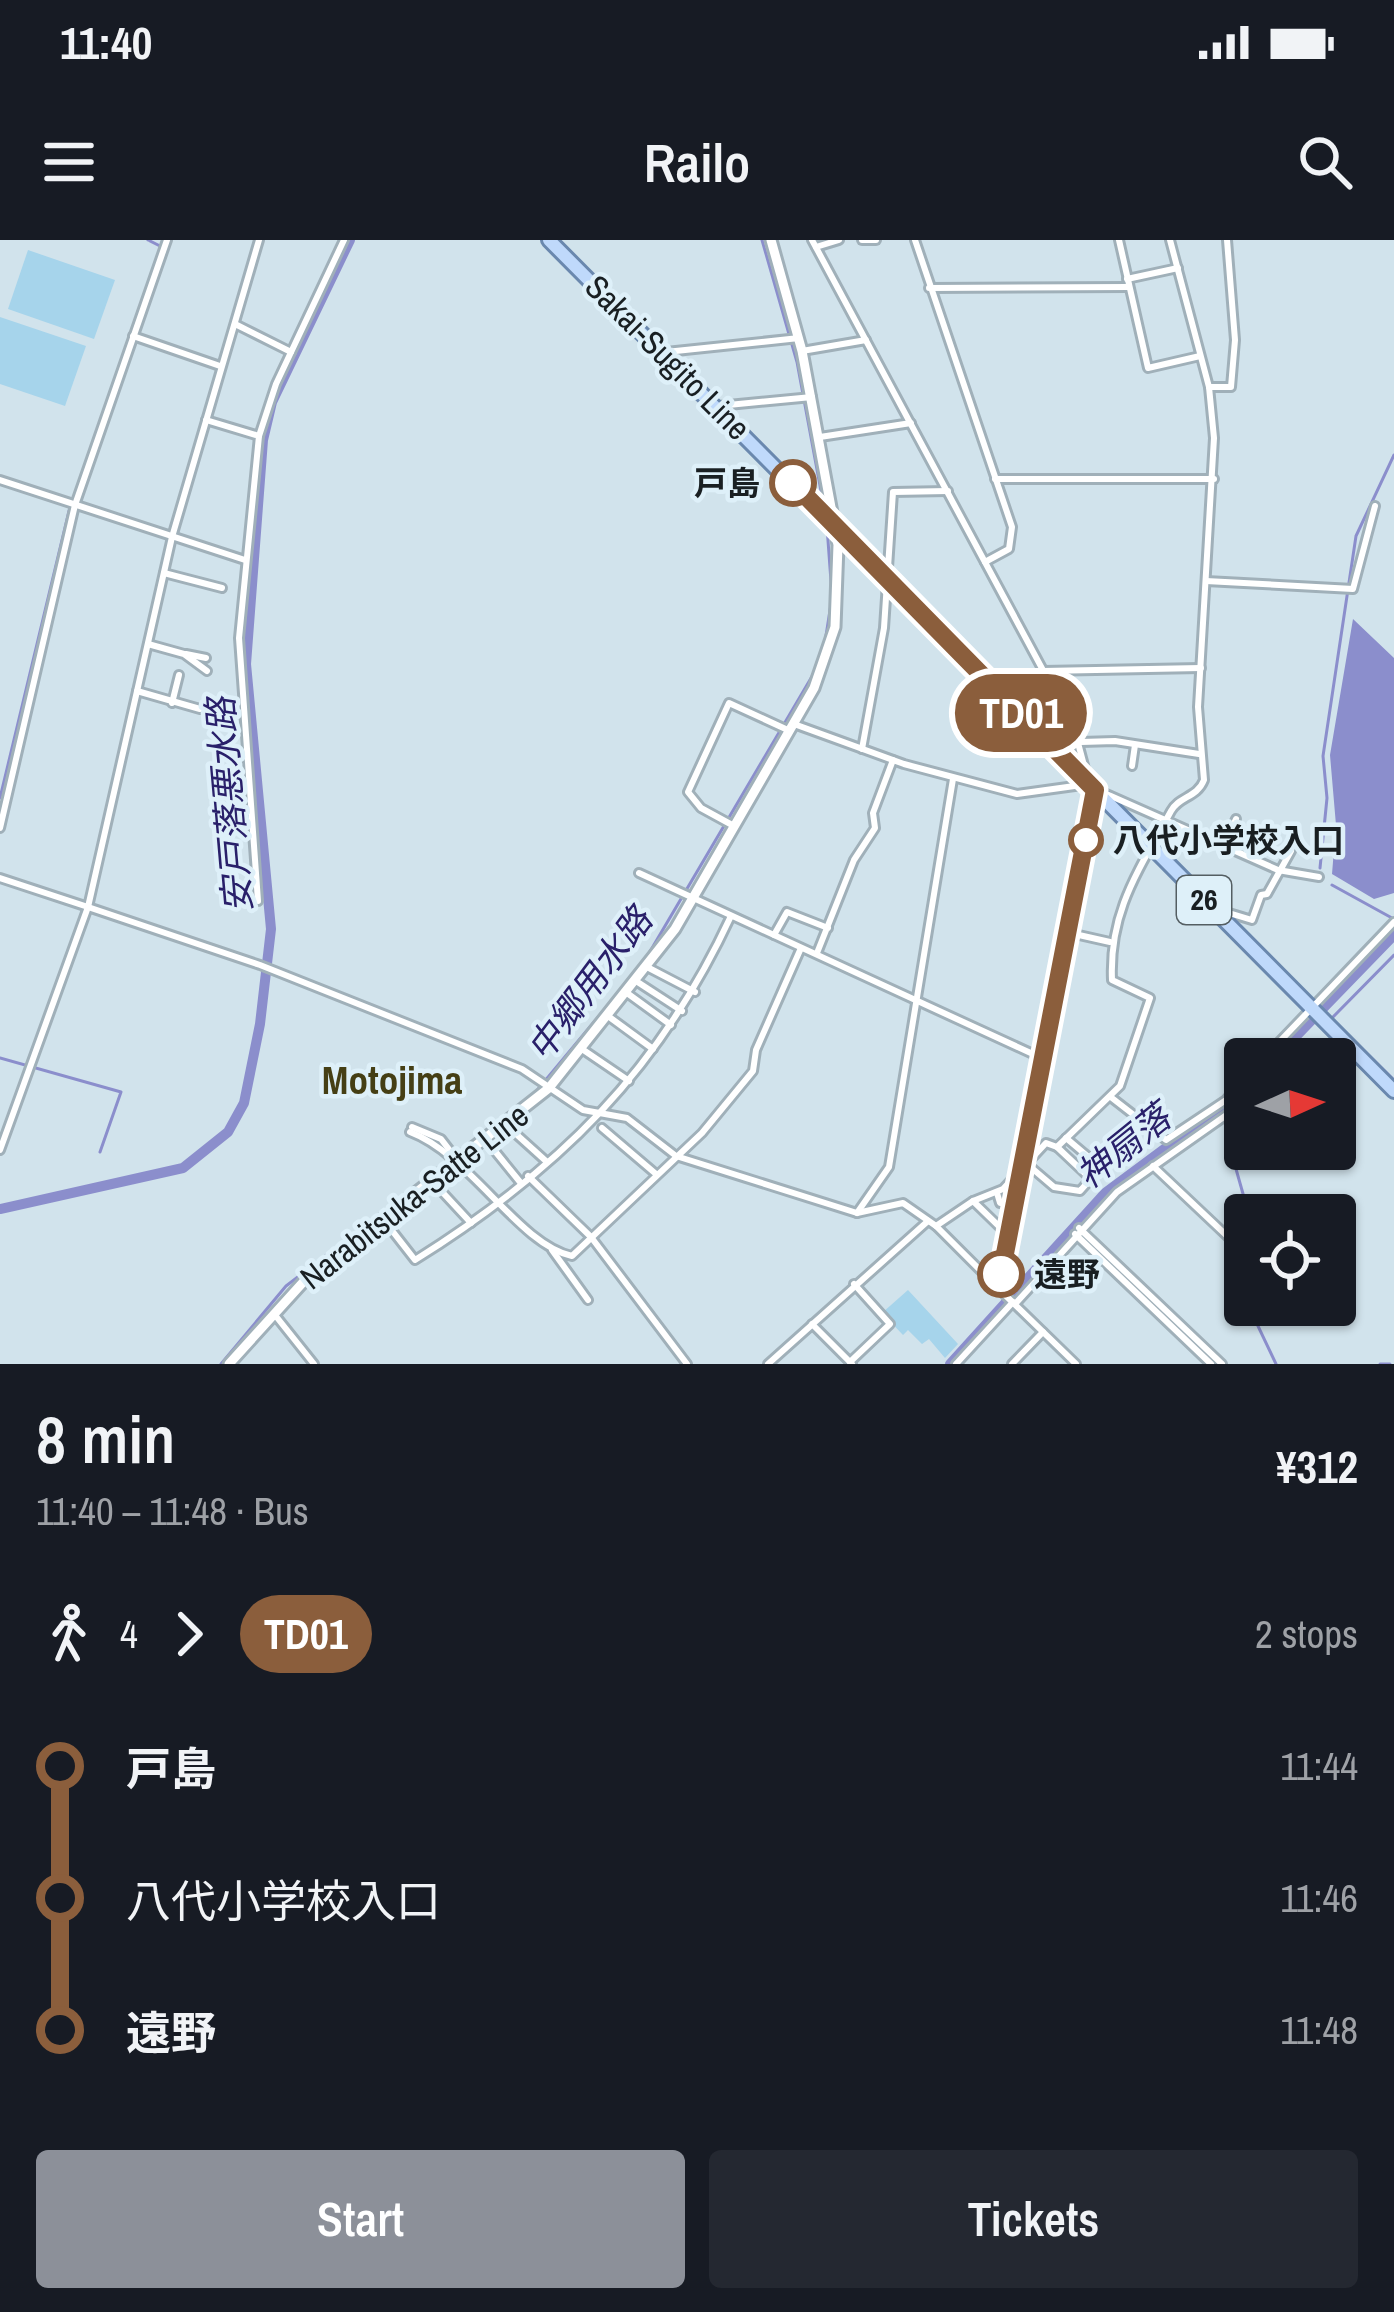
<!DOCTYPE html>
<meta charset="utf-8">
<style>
:root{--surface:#171b24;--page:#242831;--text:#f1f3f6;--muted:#9ea1a6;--accent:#8c9099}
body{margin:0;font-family:"Archivo Narrow","Noto Sans JP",sans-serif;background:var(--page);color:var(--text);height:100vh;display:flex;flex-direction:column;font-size:45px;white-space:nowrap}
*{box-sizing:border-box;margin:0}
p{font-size:39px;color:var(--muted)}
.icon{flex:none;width:66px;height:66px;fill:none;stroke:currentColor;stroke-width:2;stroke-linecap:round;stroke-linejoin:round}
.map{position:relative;height:1124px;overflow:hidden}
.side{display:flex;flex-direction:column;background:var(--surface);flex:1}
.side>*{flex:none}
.badge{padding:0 24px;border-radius:39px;font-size:42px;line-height:78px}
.needle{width:78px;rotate:87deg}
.fabs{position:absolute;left:1224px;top:798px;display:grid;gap:24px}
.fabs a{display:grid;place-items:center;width:132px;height:132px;border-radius:12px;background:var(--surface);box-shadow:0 3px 9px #0004;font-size:60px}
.map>.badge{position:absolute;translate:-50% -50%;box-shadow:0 0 0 6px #fff}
.legs{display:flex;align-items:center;gap:18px;height:132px;padding:0 36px;font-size:39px}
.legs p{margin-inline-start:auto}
.head{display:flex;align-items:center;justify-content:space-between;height:204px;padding:0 36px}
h1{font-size:66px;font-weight:600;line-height:90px}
.action{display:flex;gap:24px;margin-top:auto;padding:24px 36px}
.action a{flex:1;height:138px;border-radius:12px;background:var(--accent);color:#fff;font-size:48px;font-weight:600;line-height:138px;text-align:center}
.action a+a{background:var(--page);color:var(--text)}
ul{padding:0 36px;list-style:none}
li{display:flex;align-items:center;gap:42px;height:132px;font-size:45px}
li i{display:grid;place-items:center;width:18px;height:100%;margin:0 15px;background:currentColor}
li i::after{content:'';width:30px;height:30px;margin:-15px;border:9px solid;border-radius:50%;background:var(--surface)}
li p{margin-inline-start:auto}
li:first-child i{background:linear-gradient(#0000 50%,currentColor 0)}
li:last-child i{background:linear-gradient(currentColor 50%,#0000 0)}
.status{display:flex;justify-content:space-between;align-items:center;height:84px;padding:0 60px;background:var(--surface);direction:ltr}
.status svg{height:33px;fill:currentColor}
header{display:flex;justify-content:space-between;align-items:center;height:156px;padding:0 36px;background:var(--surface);font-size:54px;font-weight:600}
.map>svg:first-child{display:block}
</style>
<div class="status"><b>11:40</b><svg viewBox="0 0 49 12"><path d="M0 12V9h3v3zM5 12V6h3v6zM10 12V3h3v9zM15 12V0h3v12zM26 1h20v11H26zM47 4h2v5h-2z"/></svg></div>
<header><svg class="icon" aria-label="menu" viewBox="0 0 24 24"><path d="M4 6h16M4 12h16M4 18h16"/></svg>Railo<svg class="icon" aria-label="search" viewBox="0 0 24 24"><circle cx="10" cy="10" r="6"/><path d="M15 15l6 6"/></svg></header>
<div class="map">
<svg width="1394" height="1124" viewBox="0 0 1394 1124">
<rect width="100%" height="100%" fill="#d1e3ec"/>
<!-- green -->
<g fill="#a6d4eb">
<path d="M28,10L115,40L94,99L8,69Z"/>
<path d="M0,77L86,106L65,166L0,144Z"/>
<path d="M908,1050L958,1104L945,1118L929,1099L922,1104L908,1090L903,1095L882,1073Z"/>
</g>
<!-- water -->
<path fill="#8b8ecc" d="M1353,379L1394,418V653L1374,659L1332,634L1336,585L1330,515Z"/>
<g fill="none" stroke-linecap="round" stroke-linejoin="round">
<!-- stream -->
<g stroke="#8b8ecc" stroke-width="3">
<path d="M148,0L160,6"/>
<path d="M762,0L797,122L821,251"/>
<path d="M162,23L170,0"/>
<path d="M827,287L832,355"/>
<path d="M825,402L831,364"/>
<path d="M0,558L69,271L83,234"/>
<path d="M1320,628L1327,558L1323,516L1356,296L1394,215"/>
<path d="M1332,645L1392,678"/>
<path d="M645,720L817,428"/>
<path d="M1331,779L1394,715"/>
<path d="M1338,785L1394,840"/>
<path d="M0,818L121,852L100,912"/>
<path d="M534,854L624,746"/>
<path d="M1227,865L1242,902L1236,929L1249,975"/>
<path d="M1248,1065L1276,1124"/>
<path d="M221,1124L286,1046L413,949"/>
<path d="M1380,1124H1390"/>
</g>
<!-- river -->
<g stroke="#8b8ecc" stroke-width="10">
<path d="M1274,819L1394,695"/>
<path d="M0,969L183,928L228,892L244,863L260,784L271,689L246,424L263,200L272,162L350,0"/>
<path d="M950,1124L1105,953L1245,849"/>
</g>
<!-- minor casing -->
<g stroke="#a0b0b9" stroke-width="12">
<g id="minor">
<path d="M862,0H876"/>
<path d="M915,0L1012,287L1009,309L985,322"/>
<path d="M1119,0L1148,128L1200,116"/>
<path d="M816,7L839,0"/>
<path d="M1127,39L1178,28"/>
<path d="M929,48L1129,47"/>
<path d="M235,84L291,112"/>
<path d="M133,96L220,126"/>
<path d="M802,111L866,100"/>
<path d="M666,112L799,98"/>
<path d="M1209,147H1231L1235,100L1227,0"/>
<path d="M718,166L812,157"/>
<path d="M206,180L259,196"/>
<path d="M820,197L911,183"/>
<path d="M995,239H1214"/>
<path d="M0,240L245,320"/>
<path d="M164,333L222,348"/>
<path d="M1206,341L1353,349L1375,266"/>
<path d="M148,404L184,414L207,431"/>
<path d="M186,414L206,418"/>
<path d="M1043,431L1201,428"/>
<path d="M137,451L200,469"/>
<path d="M172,463L179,435"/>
<path d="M794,484L904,524L1017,554L1089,544L1074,488L812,0"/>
<path d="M1081,502L1115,501L1199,514"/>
<path d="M862,509L884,388L893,252L948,251"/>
<path d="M1132,526L1135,505"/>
<path d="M734,586L701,568L688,552L729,463L790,491"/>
<path d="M0,588L75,265L167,0"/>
<path d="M1224,605L1236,579"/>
<path d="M639,633L1046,820"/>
<path d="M0,638L88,667L172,297L259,0"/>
<path d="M258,661L239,398L259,196L276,144L344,0"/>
<path d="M1219,670L1252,680L1261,655L1267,654L1291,611"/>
<path d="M1070,693L1110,702"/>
<path d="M774,695L787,672L828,688"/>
<path d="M817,713L854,620L875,588L873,573L893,520"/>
<path d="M647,727L695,752"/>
<path d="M636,741L682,771"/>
<path d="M627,753L671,785"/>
<path d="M608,776L653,809"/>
<path d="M582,809L629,841"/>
<path d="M1263,819L1394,682"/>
<path d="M1112,858L1166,900L1226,860L1245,838"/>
<path d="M506,885L547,922"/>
<path d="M412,887L441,899L451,912"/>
<path d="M602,888L656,934"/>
<path d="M410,892C471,915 518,1004 572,1016L702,893L753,831L756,810L801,708"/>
<path d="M486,900L520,942"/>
<path d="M1057,907L1092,940"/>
<path d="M0,910L88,667L260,725L522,829L583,870L627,878L676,916L857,973L903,963L936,986L1001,1051"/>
<path d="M1027,924L1054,947L1080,951L1096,933L1092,920L1066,898"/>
<path d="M1153,926L1244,1012"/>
<path d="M528,936L591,997L687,1124"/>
<path d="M433,942L471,983"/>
<path d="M997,953L1000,963H1018"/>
<path d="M973,961L1009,996"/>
<path d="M857,973L889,927L953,539"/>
<path d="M383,979L415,1020C559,930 659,831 731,676"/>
<path d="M936,986L973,961L1003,949L1046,903L1057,907L1120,846L1150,758L1112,740C1109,671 1139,630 1171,571C1179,556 1197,558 1204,540L1198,467L1214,198L1209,147L1170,0"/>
<path d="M1079,988L1222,1124"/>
<path d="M1075,994L1211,1124"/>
<path d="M552,1010L588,1060"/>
<path d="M1016,1063L1117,952L1245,862"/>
<path d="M275,1075L314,1124"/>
<path d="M812,1084L852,1124"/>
<path d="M850,1122L890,1084L854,1044"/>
<path d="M768,1124L928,981"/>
<path d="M956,1124L1013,1062"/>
<path d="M1012,1124L1043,1092"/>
<path d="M1076,1124L1001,1051L1000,1041L1095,549L1278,630L1319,637"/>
</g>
</g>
<!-- secondary casing -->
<g stroke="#a0b0b9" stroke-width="15">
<path id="secondary" d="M229,1124L306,1039L549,848L675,689L814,448L835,387L838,305L802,111L771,0"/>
</g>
<!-- primary casing -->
<g stroke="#6a88ae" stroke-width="18">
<path id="primary" d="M549,0L1394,851"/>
</g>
<!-- minor -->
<use href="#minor" stroke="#fff" stroke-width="6"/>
<!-- secondary -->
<use href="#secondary" stroke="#fff" stroke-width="9"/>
<!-- primary -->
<use href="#primary" stroke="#bfd9fb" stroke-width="12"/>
</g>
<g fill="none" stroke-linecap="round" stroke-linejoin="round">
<!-- line-1 casing -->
<g stroke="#fff" stroke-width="27">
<path id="line-1" d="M793,243L1095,550L1001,1034"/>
</g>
<!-- line-1 -->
<use href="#line-1" stroke="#8b5e3c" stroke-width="18"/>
</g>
<!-- markers -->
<g fill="#fff" stroke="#8b5e3c" stroke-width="6">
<circle cx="793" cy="243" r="21"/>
<circle cx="1086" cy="600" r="15"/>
<circle cx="1001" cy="1034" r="21"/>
</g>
<g text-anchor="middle" stroke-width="9" stroke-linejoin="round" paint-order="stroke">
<!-- shield labels -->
<rect fill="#def0f9" stroke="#545e62" stroke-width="3" x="1177" y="636" width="54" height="48" rx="9"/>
<g font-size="30" font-weight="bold" fill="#191f22">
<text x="1204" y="670">26</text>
</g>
<!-- street labels -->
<g font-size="33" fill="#191f22" stroke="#def0f9">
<text transform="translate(668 117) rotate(45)" y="12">Sakai-Sugito Line</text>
<text transform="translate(414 956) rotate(-38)" y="12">Narabitsuka-Satte Line</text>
</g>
<!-- stop labels -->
<g font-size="33" font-weight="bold" fill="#191f22" stroke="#def0f9" text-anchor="start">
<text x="760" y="255" text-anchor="end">戸島</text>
<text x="1113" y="612">八代小学校入口</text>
<text x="1034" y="1046">遠野</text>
</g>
<!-- water labels -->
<g font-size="36" font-style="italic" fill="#29206a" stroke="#def0f9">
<text transform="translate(229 565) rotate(-95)" y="13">安戸落悪水路</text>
<text transform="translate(589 744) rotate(-53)" y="13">中郷用水路</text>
<text transform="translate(1123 906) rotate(-39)" y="13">神扇落</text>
</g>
<!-- quarter labels -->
<g font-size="39" font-weight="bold" fill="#453f15" stroke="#def0f9">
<text x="392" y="854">Motojima</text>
</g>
</g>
</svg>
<div class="fabs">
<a><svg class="needle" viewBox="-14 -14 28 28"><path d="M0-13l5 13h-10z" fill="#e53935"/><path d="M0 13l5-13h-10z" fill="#9ea1a6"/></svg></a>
<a><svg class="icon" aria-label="locate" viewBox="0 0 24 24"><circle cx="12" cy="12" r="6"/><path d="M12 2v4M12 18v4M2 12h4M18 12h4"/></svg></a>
</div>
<b class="badge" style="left:1021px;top:473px;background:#8b5e3c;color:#fff">TD01</b>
</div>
<section class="side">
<div class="head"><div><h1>8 min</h1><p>11:40 – 11:48 · Bus</p></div><b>¥312</b></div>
<div class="legs"><svg class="icon" aria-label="walk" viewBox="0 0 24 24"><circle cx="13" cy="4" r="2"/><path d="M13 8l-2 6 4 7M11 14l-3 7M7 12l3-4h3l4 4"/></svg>4<svg class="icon" aria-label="forward" viewBox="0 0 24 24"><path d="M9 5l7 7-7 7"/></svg><b class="badge" style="background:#8b5e3c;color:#fff">TD01</b><p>2 stops</p></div>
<ul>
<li><i style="color:#8b5e3c"></i><b>戸島</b><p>11:44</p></li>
<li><i style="color:#8b5e3c"></i><span>八代小学校入口</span><p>11:46</p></li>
<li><i style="color:#8b5e3c"></i><b>遠野</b><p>11:48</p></li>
</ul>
<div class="action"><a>Start</a><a>Tickets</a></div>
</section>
